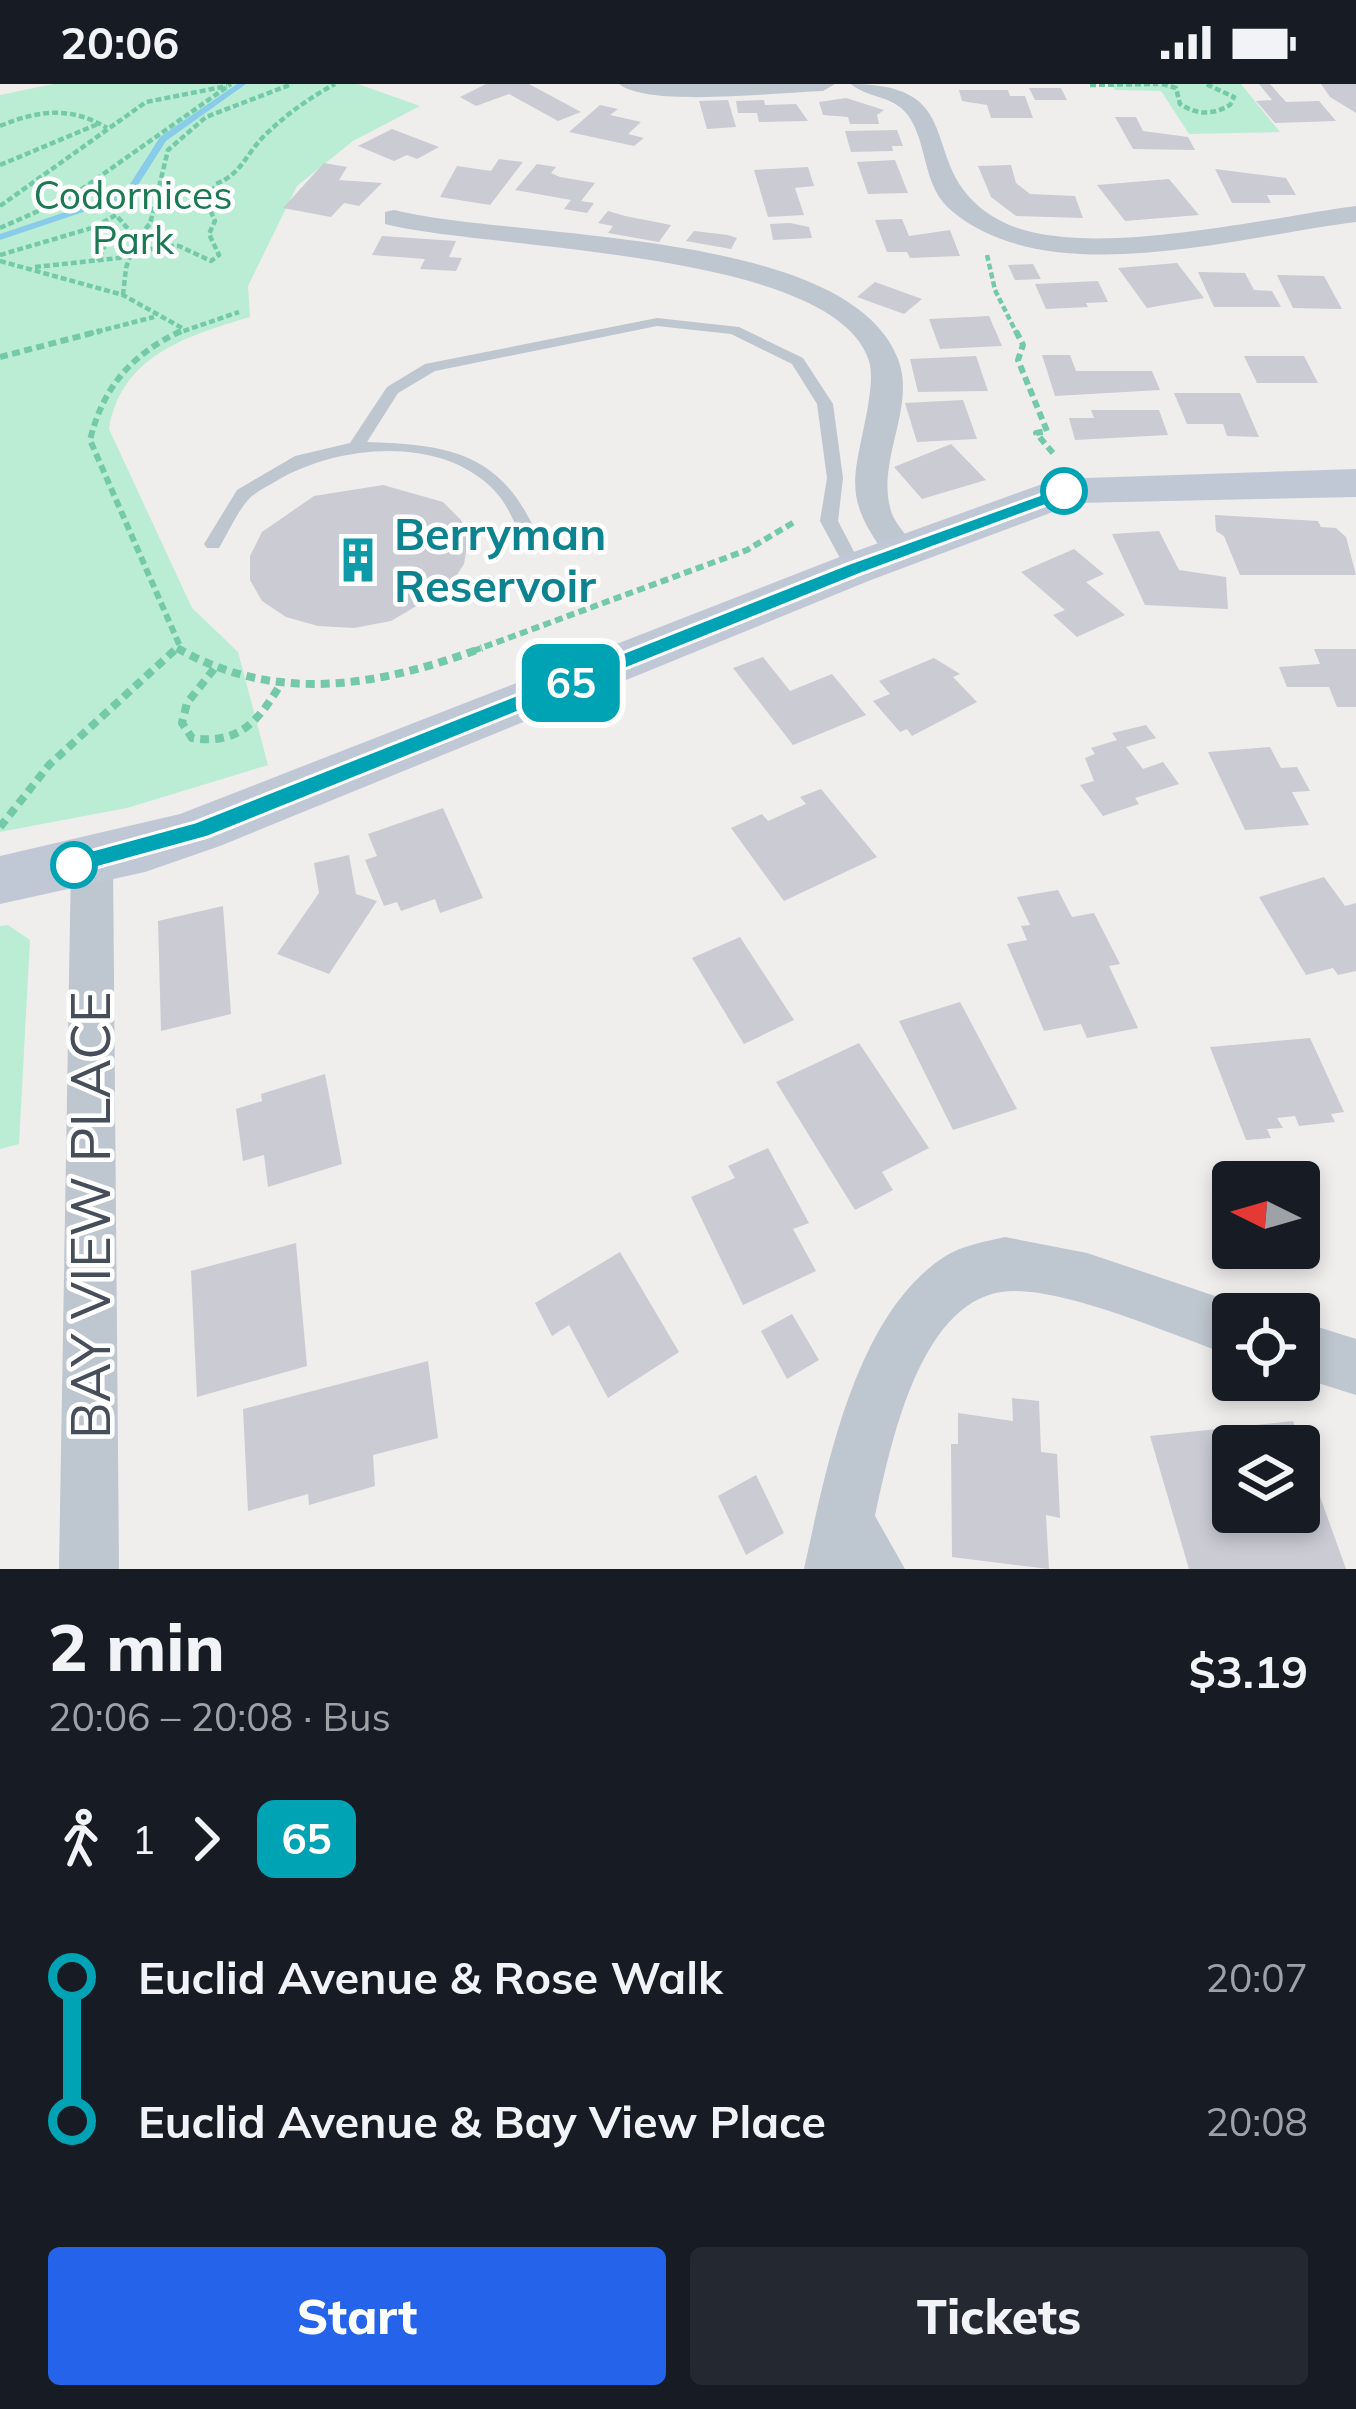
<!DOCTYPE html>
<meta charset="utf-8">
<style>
:root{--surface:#171b24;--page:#242831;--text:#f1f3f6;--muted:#9ea1a6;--accent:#2563eb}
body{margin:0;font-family:Mulish,sans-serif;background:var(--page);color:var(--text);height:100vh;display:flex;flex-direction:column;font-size:45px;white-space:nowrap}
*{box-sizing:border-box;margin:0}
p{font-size:39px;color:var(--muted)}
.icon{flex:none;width:66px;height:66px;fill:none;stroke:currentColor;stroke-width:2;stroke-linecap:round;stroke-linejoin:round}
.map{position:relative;height:1485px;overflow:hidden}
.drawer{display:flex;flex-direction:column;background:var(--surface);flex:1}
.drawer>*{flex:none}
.badge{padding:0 24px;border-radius:18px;font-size:42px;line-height:78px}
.needle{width:78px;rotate:275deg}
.tools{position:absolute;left:1212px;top:1077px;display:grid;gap:24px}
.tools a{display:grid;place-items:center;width:108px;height:108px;border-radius:12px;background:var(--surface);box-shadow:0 6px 18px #0003;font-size:60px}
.map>.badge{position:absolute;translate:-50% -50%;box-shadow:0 0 0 6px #fff}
.legs{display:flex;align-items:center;gap:18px;height:132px;padding:0 48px;font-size:39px}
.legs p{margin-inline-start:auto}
.overview{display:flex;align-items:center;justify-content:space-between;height:204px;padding:0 48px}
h1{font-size:66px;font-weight:800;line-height:90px}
.button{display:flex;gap:24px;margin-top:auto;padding:24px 48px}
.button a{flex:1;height:138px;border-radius:12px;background:var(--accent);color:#fff;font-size:48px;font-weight:800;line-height:138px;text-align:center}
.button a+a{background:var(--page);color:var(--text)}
ul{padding:0 48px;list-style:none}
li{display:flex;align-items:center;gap:42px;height:144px;font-size:45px}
li i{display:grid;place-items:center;width:18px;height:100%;margin:0 15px;background:currentColor}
li i::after{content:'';width:30px;height:30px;margin:-15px;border:9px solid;border-radius:50%;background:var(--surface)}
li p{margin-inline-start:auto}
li:first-child i{background:linear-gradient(#0000 50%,currentColor 0)}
li:last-child i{background:linear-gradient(currentColor 50%,#0000 0)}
.status{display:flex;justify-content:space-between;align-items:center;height:84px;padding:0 60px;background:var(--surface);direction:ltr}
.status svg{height:33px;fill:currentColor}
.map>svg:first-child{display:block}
</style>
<div class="status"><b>20:06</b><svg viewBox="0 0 49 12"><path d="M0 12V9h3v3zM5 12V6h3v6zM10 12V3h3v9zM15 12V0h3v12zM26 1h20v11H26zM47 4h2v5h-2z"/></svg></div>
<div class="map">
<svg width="1356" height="1485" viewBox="0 0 1356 1485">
<rect width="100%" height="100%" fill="#f0eded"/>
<!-- green -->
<g fill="#bbedd4">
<path d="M53,0H358L420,22L353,57L297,102L248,202L250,233C186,252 121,272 109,345L192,524L238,568L268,681L127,724L0,748V11Z"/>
<path d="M1111,0H1241L1280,48L1189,50L1161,7L1115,6Z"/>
<path d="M8,841L30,856L19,1060L0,1065V842Z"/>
</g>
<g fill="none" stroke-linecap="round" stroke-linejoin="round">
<!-- stream -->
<path fill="#89cce9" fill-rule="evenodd" d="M237,0H246L166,57L131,112L0,156V150L125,108L160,53Z"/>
</g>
<!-- building -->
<g fill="#cacbd3" fill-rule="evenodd">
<path d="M486,0H529L581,28L558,37L509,10L476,22L460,13Z"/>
<path d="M1259,0H1270L1286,18L1319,17L1336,37L1275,39L1256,17L1272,16Z"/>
<path d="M1321,0H1356V29L1330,13Z"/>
<path d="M1029,4H1061L1067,16H1035Z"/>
<path d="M959,6H1008L1010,12H1025L1033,34H991L987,21L962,17Z"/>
<path d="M846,14L884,26L877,31L879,40H850L848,33L823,31L819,18Z"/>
<path d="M728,16L736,43L707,45L699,17Z"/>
<path d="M764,16L765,21L796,20L808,37L759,38L757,29H738L736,17Z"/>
<path d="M600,21L618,25L610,31L641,38L628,50L644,54L634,62L569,48Z"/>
<path d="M1115,33H1136L1143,47L1188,53L1195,66L1133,65Z"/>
<path d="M392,45L439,63L417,75L407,71L394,77L358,62Z"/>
<path d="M897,46L903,62H892L893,67L851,68L845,47Z"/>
<path d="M499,75L523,78L490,121L440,113L457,82L491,87Z"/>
<path d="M895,76L908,109L868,110L857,78Z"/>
<path d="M324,79L347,83L339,96L382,99L359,122L344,119L331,133L283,124Z"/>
<path d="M537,80L556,83L551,89L560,93L595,99L581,117L594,119L587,129L564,125L571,116L515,106Z"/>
<path d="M1011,81L1016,99L1030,110L1075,112L1083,134L1016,132L991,113L978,82Z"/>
<path d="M808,83L814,102L795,104L804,131L768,133L754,86Z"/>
<path d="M1215,85L1286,94L1296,111H1267L1271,119H1232Z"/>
<path d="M1169,95L1199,131L1125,137L1097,101Z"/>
<path d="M608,127L625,132L671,141L659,158L608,149L613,142L598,139Z"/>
<path d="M902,135L909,152L950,146L960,172L910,174L907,168H887L875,136Z"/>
<path d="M790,139L809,143L812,154L773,156L770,140Z"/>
<path d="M694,147L728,151L737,154L731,165L686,157Z"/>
<path d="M382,152L456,157L449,173L462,174L456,187L420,185L425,175L372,171Z"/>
<path d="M1177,179L1204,214L1147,224L1118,184Z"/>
<path d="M1033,180L1041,195L1015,196L1008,181Z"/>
<path d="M1198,188L1245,189L1254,206L1272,207L1281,223H1214Z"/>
<path d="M1277,191L1324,192L1342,225L1293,224Z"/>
<path d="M1098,197L1108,218L1086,219L1088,223L1046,225L1035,200Z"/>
<path d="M875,198L922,215L904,230L857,213Z"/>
<path d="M989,232L1002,262L940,265L929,235Z"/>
<path d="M1042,271H1070L1076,287H1152L1160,306L1055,312Z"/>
<path d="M976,272L988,307L918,308L910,275Z"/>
<path d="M1244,272H1304L1318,299H1257Z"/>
<path d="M1174,309H1240L1259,353L1227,352L1223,340H1187Z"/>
<path d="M963,316L977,355L917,358L905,319Z"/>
<path d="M1091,326H1159L1168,351L1075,356L1069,334H1094Z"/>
<path d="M951,360L986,396L922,415L894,383Z"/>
<path d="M383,401L443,418L461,436L468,457L464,480L449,503L391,537L354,544L318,542L286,533L262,517L250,496V472L262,448L314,412Z"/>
<path d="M1215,431L1318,437L1321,443L1336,444L1346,453L1356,491H1240L1224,452L1216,447Z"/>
<path d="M1159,447L1179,486L1226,493L1228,525L1145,521L1112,450Z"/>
<path d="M1074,465L1104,490L1086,498L1125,531L1077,553L1053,531L1065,526L1021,488Z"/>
<path d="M1314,565H1356V623H1337L1329,603H1287L1279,583L1320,580Z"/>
<path d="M763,573L790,607L832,590L866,631L793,661L733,584Z"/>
<path d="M934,574L960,590L953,593L977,618L912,652L907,645L900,648L873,617L890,610L879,597Z"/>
<path d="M1146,641L1156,654L1126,663L1143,685L1163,678L1179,700L1135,714L1139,720L1103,732L1080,701L1094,697L1085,674L1095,670L1091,664L1117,656L1112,649Z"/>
<path d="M1270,663L1281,684L1297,683L1310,707L1292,708L1309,741L1245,746L1208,668Z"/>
<path d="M821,705L877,773L784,817L731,744L762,730L768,737L806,720L800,713Z"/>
<path d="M443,724L483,814L440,829L435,815L401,827L397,818L384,822L365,776L377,772L368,750Z"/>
<path d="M349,771L356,810L377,817L329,890L277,870L319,809L314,779Z"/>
<path d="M1324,793L1345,822L1356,819V887L1338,891L1333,884L1306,891L1259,813Z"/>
<path d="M1058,806L1072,833L1094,829L1120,880L1109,882L1138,944L1087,954L1081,940L1044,947L1007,860L1027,856L1021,842L1030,841L1017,813Z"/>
<path d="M223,822L231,930L161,947L158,837Z"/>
<path d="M740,853L794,936L744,960L692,874Z"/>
<path d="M960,918L1017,1025L953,1046L899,937Z"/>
<path d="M1310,954L1344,1028L1331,1030L1335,1038L1299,1042L1295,1032L1277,1034L1283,1044L1267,1045L1271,1054L1246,1056L1210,963Z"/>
<path d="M859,959L929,1064L882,1088L893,1106L855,1126L776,998Z"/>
<path d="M325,990L342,1080L268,1103L264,1071L243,1077L236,1025L262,1017L261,1010Z"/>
<path d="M768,1064L809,1139L793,1145L816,1187L743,1221L691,1113L735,1094L728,1082Z"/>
<path d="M296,1159L307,1282L197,1313L191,1187Z"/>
<path d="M620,1168L679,1268L608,1314L569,1241L552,1252L535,1219Z"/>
<path d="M792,1230L819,1276L787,1295L761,1247Z"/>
<path d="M428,1277L438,1354L373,1371L375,1402L309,1421L308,1410L248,1427L243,1325Z"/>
<path d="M1012,1314L1039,1317L1041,1368L1057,1370L1060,1434L1046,1431L1049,1485L952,1473L951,1360H958V1329L1013,1337Z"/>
<path d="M1293,1337L1346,1485H1189L1150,1352ZM1233,1362H1299V1428H1233Z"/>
<path d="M756,1391L784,1449L746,1471L718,1412Z"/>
</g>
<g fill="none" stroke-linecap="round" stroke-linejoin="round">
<!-- path-far2 -->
<g stroke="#74caa8" stroke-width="4.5" stroke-dasharray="6 3" stroke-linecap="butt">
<path d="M1162,0L1176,4L1180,20C1197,31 1213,31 1230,21L1234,13L1206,0"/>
<path d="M1090,1L1158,0"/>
<path d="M0,42C39,26 70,22 107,44"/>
<path d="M0,81L98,40"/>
<path d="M0,122L146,18L227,2"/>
<path d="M95,143L116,131L136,154"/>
<path d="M0,144L72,112L231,0"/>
<path d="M0,171L95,143L104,164L98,177"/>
<path d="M987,171L995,206L1017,250"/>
<path d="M0,177L123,211L182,244"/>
<path d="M35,183L119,174L162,162H179L211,177L219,171L209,150L215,137L207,119L216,100C241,90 245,72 263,53C284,32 309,14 335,0"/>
<path d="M123,211L126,184L136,154L150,140L168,66L206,33L292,0"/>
<path d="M88,250L154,233"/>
<path d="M175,250L239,228"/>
</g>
<!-- path-far1 -->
<g stroke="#74caa8" stroke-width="6" stroke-dasharray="8 4.5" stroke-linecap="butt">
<path d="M181,247C132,270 103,303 90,356L182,567"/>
<path d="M1016,247L1023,261L1018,276L1047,347L1036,349L1053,369"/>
<path d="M0,273L100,247"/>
<path d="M473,567L747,466L796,437"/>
</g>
<!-- path -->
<g stroke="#74caa8" stroke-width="8" stroke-dasharray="9 6" stroke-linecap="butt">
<path d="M177,564C277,621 379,602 482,564"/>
<path d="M214,585L187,619L182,639L192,654C238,661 258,638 280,601"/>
<path d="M0,743L49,681L177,564"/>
</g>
<!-- lane -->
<path fill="#bec6cf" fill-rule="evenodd" d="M657,234L739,243L803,274L833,320L843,394L838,437L863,485L860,489H848L820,437L827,394L817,320L792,280L731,250L657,242L435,287L398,309L367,358C455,361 503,370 540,457L537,461H525C515,442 509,421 493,405C439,351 339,361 278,396C268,402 255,408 248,416C236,430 228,449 219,464H207L204,460L237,406L295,372L350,359L387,303L425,280Z"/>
<!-- street -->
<g fill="#bec6cf" fill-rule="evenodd">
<path d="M619,0H835L823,7C781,8 649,24 619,0Z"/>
<path d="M851,0C977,0 910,87 999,136C1077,180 1268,133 1356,122V138C1240,152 1052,209 953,128C921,103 929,59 907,30C892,11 867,14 851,0Z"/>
<path d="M394,126C514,156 847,143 898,275C917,324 874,379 892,430C897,443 911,455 918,467L913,475H889C840,411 855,395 868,322C870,308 873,291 869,277C835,165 485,166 385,140V128Z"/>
<path d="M92,760L107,765L113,777L119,1485H59L71,777L77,765Z"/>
<path d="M1005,1153L1087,1169L1233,1218L1254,1230H1233V1272C1176,1253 1057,1199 1001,1208C918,1221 890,1364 875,1432L905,1485H804C826,1387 854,1232 944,1173C962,1161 985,1158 1005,1153Z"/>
<path d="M1299,1237L1356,1255V1311L1299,1293Z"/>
</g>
<!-- secondary -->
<path fill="#c0c8d6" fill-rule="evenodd" d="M1356,385V413L1077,419L871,496L220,762L145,788L0,820V772L180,730L837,474L1056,395Z"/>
</g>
<!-- line-1 -->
<path fill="#00a3b4" stroke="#fff" stroke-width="3" d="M1064,402L1071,403V412L861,490L208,753L74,790L62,781L74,771L195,738L847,480Z"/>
<!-- icons -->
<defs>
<g id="building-bare" transform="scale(3.6)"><path d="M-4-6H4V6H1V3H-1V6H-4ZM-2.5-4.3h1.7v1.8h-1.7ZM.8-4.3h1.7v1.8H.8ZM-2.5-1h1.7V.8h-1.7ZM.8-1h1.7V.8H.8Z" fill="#0f9aa8" stroke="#fff" stroke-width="2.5" paint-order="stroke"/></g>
</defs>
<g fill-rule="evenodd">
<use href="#building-bare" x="358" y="476"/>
</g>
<!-- markers -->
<g fill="#fff" stroke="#00a3b4" stroke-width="6">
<circle cx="1064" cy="407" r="21"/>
<circle cx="74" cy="781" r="21"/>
</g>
<g text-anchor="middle" stroke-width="9" stroke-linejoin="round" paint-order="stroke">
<!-- far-park labels -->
<g font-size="39" fill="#187952" stroke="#fff">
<text x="133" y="125">Codornices<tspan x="133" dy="45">Park</tspan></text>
</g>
<!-- culture labels -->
<g font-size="45" font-weight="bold" fill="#0d838f" stroke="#fff" text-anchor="start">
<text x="394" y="466">Berryman<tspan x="394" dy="52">Reservoir</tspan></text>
</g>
<!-- near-street labels -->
<g font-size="54" fill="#464e5a" stroke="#fff">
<text transform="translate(91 1131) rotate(-90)" y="19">BAY VIEW PLACE</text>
</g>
</g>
</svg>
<div class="tools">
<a><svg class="needle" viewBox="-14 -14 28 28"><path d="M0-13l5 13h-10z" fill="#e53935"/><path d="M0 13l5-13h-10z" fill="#9ea1a6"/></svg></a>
<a><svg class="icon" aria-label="locate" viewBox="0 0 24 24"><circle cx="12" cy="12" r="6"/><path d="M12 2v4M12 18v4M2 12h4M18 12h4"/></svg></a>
<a><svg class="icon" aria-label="layers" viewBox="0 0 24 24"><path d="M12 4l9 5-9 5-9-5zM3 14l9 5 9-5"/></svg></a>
</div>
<b class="badge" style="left:571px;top:599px;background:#00a3b4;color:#fff">65</b>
</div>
<section class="drawer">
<div class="overview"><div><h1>2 min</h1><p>20:06 – 20:08 · Bus</p></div><b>$3.19</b></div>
<div class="legs"><svg class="icon" aria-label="walk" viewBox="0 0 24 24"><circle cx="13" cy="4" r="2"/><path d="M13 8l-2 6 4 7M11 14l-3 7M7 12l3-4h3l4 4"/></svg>1<svg class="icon" aria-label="forward" viewBox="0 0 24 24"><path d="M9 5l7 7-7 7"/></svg><b class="badge" style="background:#00a3b4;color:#fff">65</b></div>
<ul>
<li><i style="color:#00a3b4"></i><b>Euclid Avenue &amp; Rose Walk</b><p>20:07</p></li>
<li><i style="color:#00a3b4"></i><b>Euclid Avenue &amp; Bay View Place</b><p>20:08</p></li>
</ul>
<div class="button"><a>Start</a><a>Tickets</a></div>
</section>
